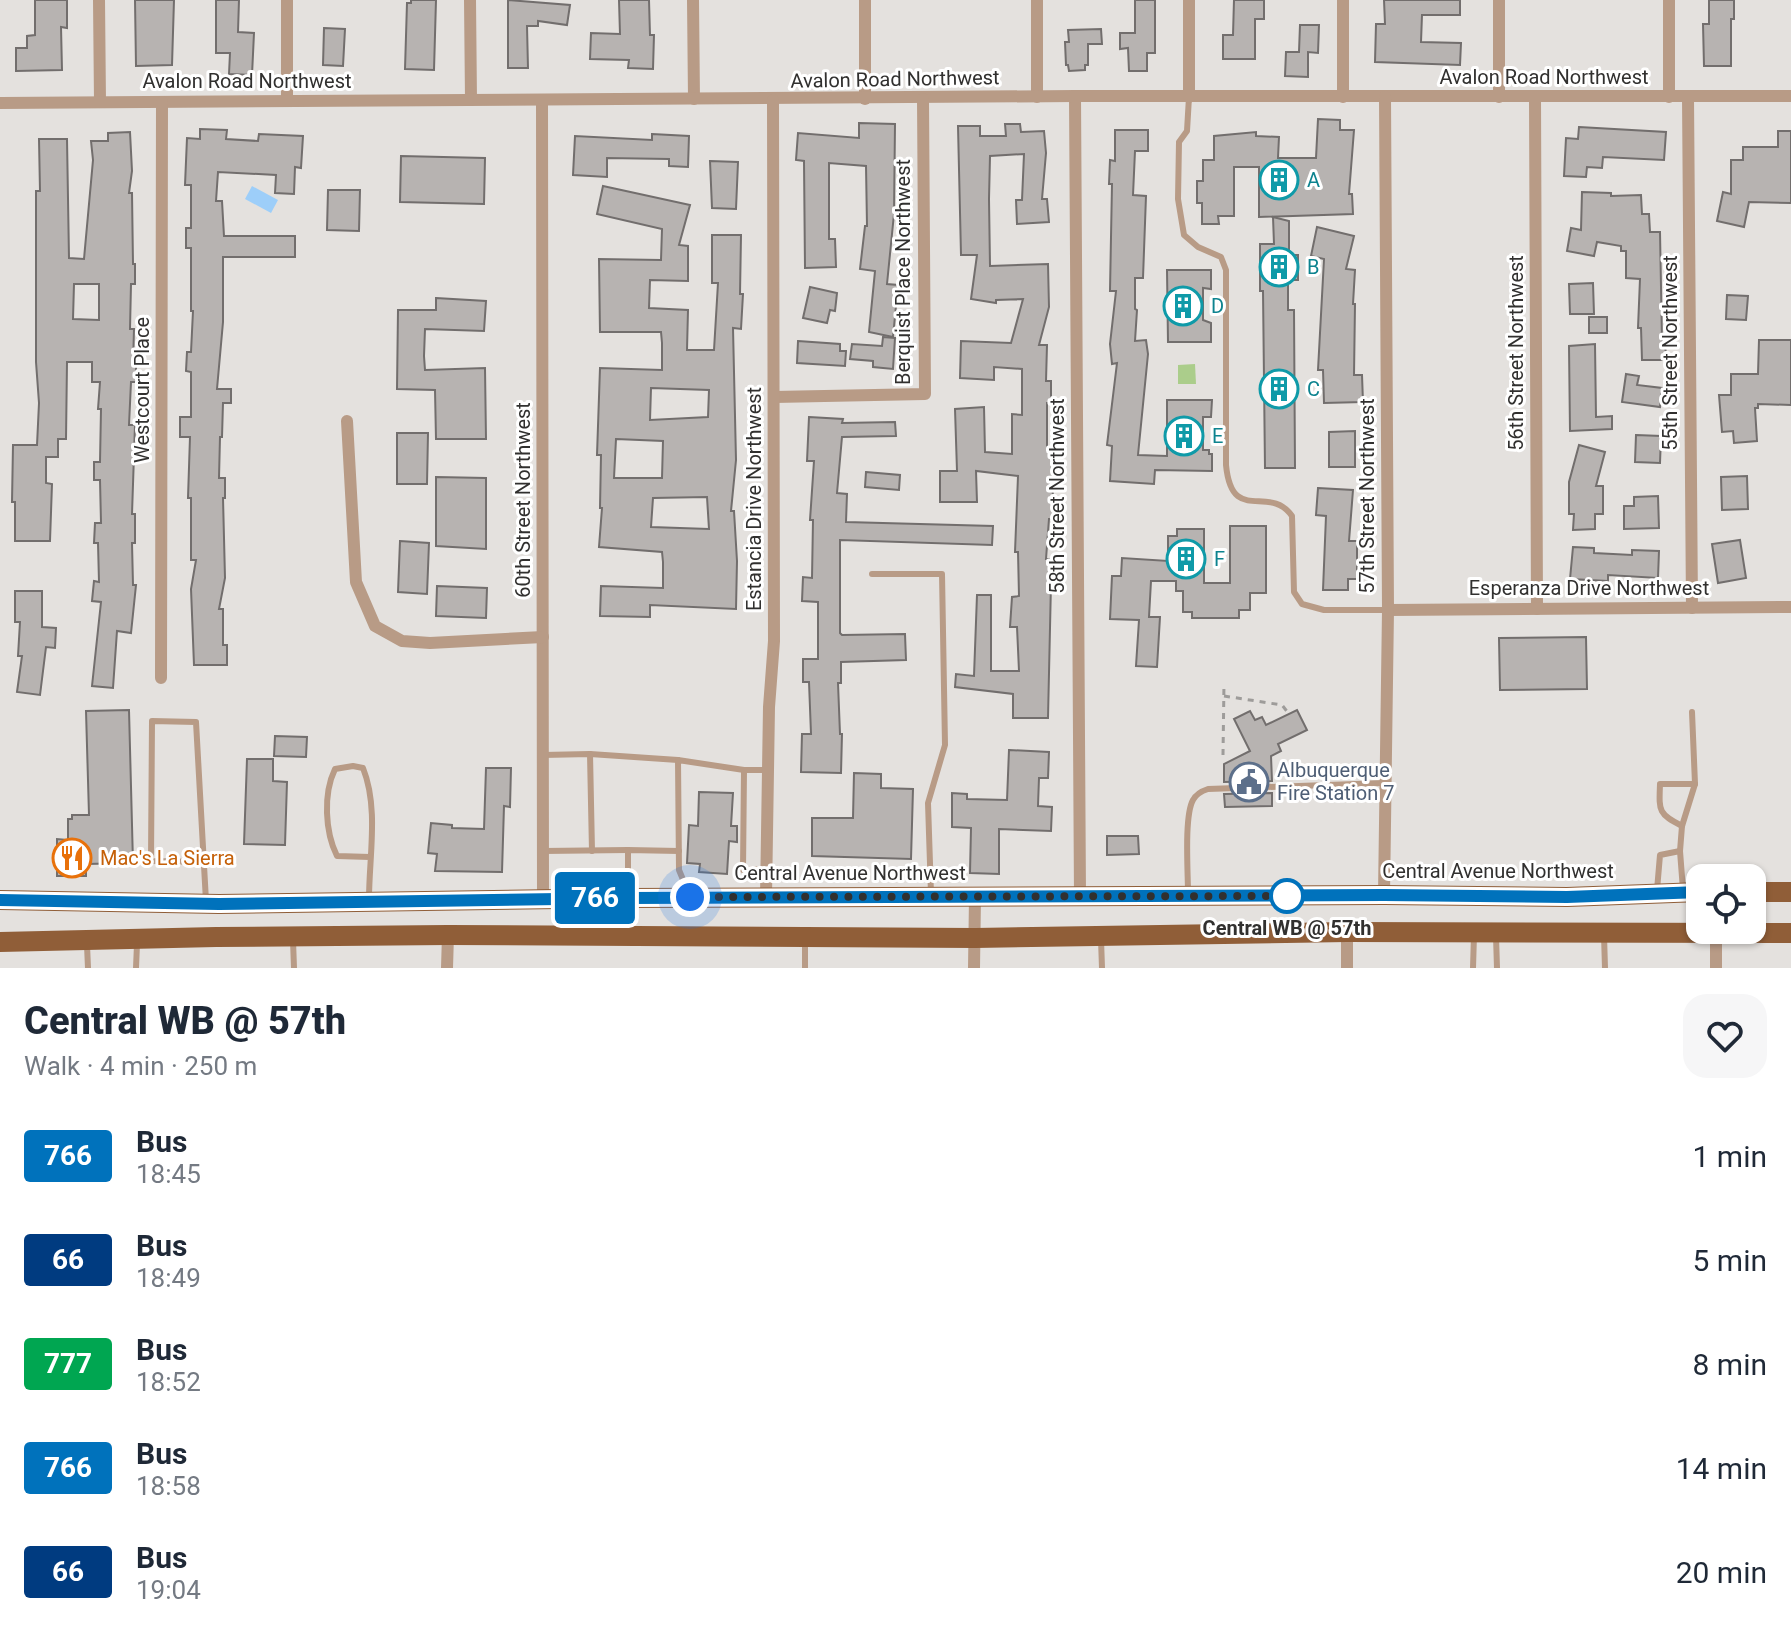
<!DOCTYPE html>
<meta charset="utf-8">
<style>
:root{--surface:#fff;--page:#f6f6f7;--text:#1f2937;--muted:#747a83}
body{margin:0;font-family:Roboto,sans-serif;background:var(--page);color:var(--text);height:100vh;display:flex;flex-direction:column;font-size:30px;white-space:nowrap}
*{box-sizing:border-box;margin:0}
p{font-size:26px;color:var(--muted)}
.icon{flex:none;width:44px;height:44px;fill:none;stroke:currentColor;stroke-width:2;stroke-linecap:round;stroke-linejoin:round}
.map{position:relative;height:968px;overflow:hidden}
.details{display:flex;flex-direction:column;background:var(--surface);flex:1}
.details>*{flex:none}
.badge{padding:0 16px;border-radius:6px;font-size:28px;line-height:52px}
.fabs{position:absolute;left:1686px;top:864px;display:grid;gap:16px}
.fabs a{display:grid;place-items:center;width:80px;height:80px;border-radius:16px;background:var(--surface);box-shadow:0 2px 6px #0004;font-size:40px}
.you{position:absolute;width:40px;height:40px;margin:-20px;border:6px solid #fff;border-radius:50%;background:#1a73e8;box-shadow:0 0 0 12px #1a73e833}
.map>.badge{position:absolute;translate:-50% -50%;box-shadow:0 0 0 4px #fff}
.round{display:grid;place-items:center;flex:none;width:84px;height:84px;border-radius:24px;background:var(--page)}
.head{display:flex;align-items:center;justify-content:space-between;height:136px;padding:0 24px}
h1{font-size:38px;font-weight:800;line-height:60px}
ul{padding:0;list-style:none}
li{display:flex;align-items:center;gap:24px;height:104px;padding:0 24px}
li div{flex:1}
li b{display:block;font-size:30px}
li em{font-style:normal}
li .badge{min-width:88px;font-weight:700;text-align:center}
.map>svg:first-child{display:block}
</style>
<div class="map">
<svg width="1791" height="968" viewBox="0 0 1791 968">
<rect width="100%" height="100%" fill="#e4e1de"/>
<!-- green -->
<path fill="#abcd8b" d="M1195,364L1196,384H1178V365Z"/>
<!-- water -->
<path fill="#9dcef9" d="M252,186L278,200L271,213L245,199Z"/>
<!-- building -->
<g fill="#b7b3b1" stroke="#726e6d" stroke-width="2" fill-rule="evenodd">
<path d="M35,0H67V28L61,27L62,70L16,71V48H27V36L35,35Z"/>
<path d="M135,0H174L172,65L136,66Z"/>
<path d="M216,0H239L238,32L254,33L252,75L229,74L230,53H216Z"/>
<path d="M411,0H436L434,70L405,69L407,3H411Z"/>
<path d="M508,0L570,5L567,25L538,21V26H527L528,68H508Z"/>
<path d="M619,0H649L650,35H654L653,69L628,68L629,60L590,59L591,33L620,34Z"/>
<path d="M1135,0H1155V53H1147V71H1129L1128,48L1120,49V33H1135Z"/>
<path d="M1234,0H1264V19H1255V59H1223V35H1233Z"/>
<path d="M1384,0H1460V15H1422L1421,42L1461,43L1460,65L1375,62L1376,24H1385Z"/>
<path d="M1709,0H1734V19H1731V66H1704L1703,24H1709Z"/>
<path d="M1300,25H1319L1318,53L1308,52V77L1285,76L1286,52H1299Z"/>
<path d="M324,28L345,29L343,66L323,65Z"/>
<path d="M1101,29L1102,44H1088V65H1085V70L1069,71L1068,65H1066L1065,42H1069L1068,30Z"/>
<path d="M1318,119L1340,120V130H1354L1349,194H1352L1353,214L1259,217V167H1234V216H1218L1219,224H1202V203H1197V181H1203V160H1214V136L1256,132V136L1279,137L1278,158H1316Z"/>
<path d="M859,123L895,124L894,214L887,284L898,285L893,337L869,332L875,271L860,269L865,226H867L866,166L829,163V239H835L836,267L805,268L804,161L796,160L798,133L859,138Z"/>
<path d="M1005,124H1020L1021,132L1044,131L1046,153L1042,199H1047L1049,222L1017,224L1016,200H1022L1024,154L990,156L989,199L990,266L1048,264L1049,307L1039,345H1047L1046,381H1051V403H1047V451H1051L1053,499V519H1049L1046,559H1050L1051,583L1048,718H1013V694L955,687L956,674L974,676L977,595H991V671H1019L1017,627H1010L1012,597L1019,596L1018,552H1015L1018,476L976,471L977,502H940V471H957L955,409L984,407L985,452L1012,454V414L1022,415V369L994,367V380L960,378L961,341L1011,343L1023,299L996,300V303L971,299L977,255H961L958,126H980V136H1006Z"/>
<path d="M1579,127L1666,132L1664,160L1603,157L1602,168L1587,167L1586,177L1564,176L1566,138L1578,139Z"/>
<path d="M200,129L227,130L226,139L258,141L259,134L303,136L301,168L295,167L294,194L275,193L276,175L218,172L216,201H222L224,236H295V257H223V322L217,389H231V403H223L222,437H220L219,478H225V498H223L225,578L219,609H223V645H227V665H194L191,589L196,560H191V498H188L190,437H180V417H191V372L186,371L187,352H191L193,311H191V248H186V228H191V185H185L187,138L200,139Z"/>
<path d="M1115,130H1148V151H1135L1133,195L1146,196L1143,278H1135V309L1137,310L1135,341L1146,340L1148,354L1138,455L1167,456V400H1212L1211,417H1203V450H1209V454H1212V471L1155,470L1154,484L1110,481L1112,446L1107,445L1117,363L1112,364L1110,344L1116,291H1110L1112,184H1109L1110,160L1115,161Z"/>
<path d="M1778,131H1791V203L1749,202L1744,227L1717,221L1723,192L1731,194V160H1743V147H1778Z"/>
<path d="M130,132L132,171L129,193H132L133,264H135V284H131L130,329H134L133,365H136V382H131L129,425H135L132,514H135V543H132L133,585H136L131,633L117,631L113,688L92,686L101,602L92,601L94,581L99,582L98,543H94L95,523H101L100,480H94V462H100L101,409H98L100,382H92V362H67L66,439H58V457H46V483L52,484L50,541H15V502H12L13,445H37L39,403L36,362V191H40L39,139H67L69,258L84,259L93,160L91,141H108V133ZM74,284H99V320L73,319Z"/>
<path d="M652,134L689,136L688,167L669,166V159L607,158V177L573,175L575,136L652,140Z"/>
<path d="M401,156L485,158L484,204L400,202Z"/>
<path d="M710,161L738,162L736,209L712,208Z"/>
<path d="M603,186L690,205L679,245L688,246V281L650,280L649,308L688,310L687,350H714L718,283H712V235H741L740,294H743L741,329L733,328L736,460L731,511H734L737,561L736,609L650,605V617L600,616L601,586L663,588V562L662,552L599,547L602,508H600L601,455H597L600,368L662,370V343L661,332H600L599,259L661,260L662,229L597,214ZM651,388L709,390L708,417L650,420ZM616,439L663,441L662,478H614ZM707,497L709,529L651,527L653,498Z"/>
<path d="M328,190H360L359,231L327,230Z"/>
<path d="M1582,192L1611,193V196L1641,195L1642,214H1649L1650,232H1660L1662,340L1665,339L1666,360H1642L1641,328H1638L1640,279L1626,278V251H1621V246L1597,242L1594,256L1567,251L1571,228L1581,230Z"/>
<path d="M1273,217L1289,221V255H1298V280H1288V310H1294L1295,468H1265L1263,291H1260V244H1274Z"/>
<path d="M1317,227L1354,236L1346,269L1355,270L1353,304H1355L1354,375H1362L1363,402L1324,403L1323,370H1318L1324,259L1311,256Z"/>
<path d="M1167,270H1211V289L1203,288V320L1211,323V342H1168Z"/>
<path d="M1593,283L1594,314H1570L1569,284Z"/>
<path d="M810,287L837,293L835,311L830,310L827,323L803,318Z"/>
<path d="M1727,295L1748,296L1746,320L1726,319Z"/>
<path d="M436,298L486,301L484,331L425,329L424,356L425,370L485,368L486,439H436L435,390L397,389L398,310H436Z"/>
<rect x="1589" y="317" width="18" height="16"/>
<path d="M883,337L895,338L893,369L873,367V361L850,359L852,344L882,346Z"/>
<path d="M1759,340H1791V405L1758,404V408H1755L1757,441L1734,443L1733,431L1722,432L1719,395H1731V374H1758Z"/>
<path d="M798,341L840,344V351H846L845,366L797,363Z"/>
<path d="M1595,344L1596,417L1612,416V429L1570,431L1569,346Z"/>
<path d="M1626,374L1639,376L1637,385L1662,388L1660,407L1622,402Z"/>
<path d="M809,417L843,419L842,423L895,422L896,436L842,437L837,493L847,494L846,522L993,526L992,545L840,540V633L842,635L905,634L906,660L841,662V683H838L840,734H842L841,773L801,772L802,734H811L809,682H803V659H818V602L802,601L803,577L812,578L813,520H810L814,461H807Z"/>
<path d="M1355,431V467H1329V432Z"/>
<path d="M397,433H428L427,484H397Z"/>
<path d="M1636,435L1661,436L1660,463L1635,462Z"/>
<path d="M1579,445L1605,452L1596,486H1603V514H1595V529L1573,530L1574,514H1569V482Z"/>
<path d="M866,472L900,475L899,490L865,487Z"/>
<path d="M1747,476L1748,509L1722,510L1721,477Z"/>
<path d="M436,477L486,478V549L436,546Z"/>
<path d="M1318,488L1353,490L1349,541H1357V579H1348V590H1323L1326,516L1316,515Z"/>
<path d="M1658,496L1659,528L1624,529V506H1634V497Z"/>
<path d="M1230,526H1266V593H1250V610H1239V618H1192V612H1183V591H1176V581H1151L1149,617H1160L1157,667L1136,666L1139,620L1110,619L1112,576H1121L1122,558L1168,561V536H1177V529H1204V583H1230Z"/>
<path d="M1740,540L1746,578L1718,583L1712,544Z"/>
<path d="M400,541L429,543L427,594L398,592Z"/>
<path d="M1573,547L1594,548V553L1632,555V550L1659,551L1658,578L1608,575V581L1570,579Z"/>
<path d="M437,586L487,588L486,618L436,616Z"/>
<path d="M15,591H42V627L56,628L55,648L46,647L40,695L17,692L22,656H18L20,622H15Z"/>
<path d="M1586,637L1587,689L1500,690L1499,638Z"/>
<path d="M129,710L133,863L86,864V876H57V839L68,840V819H72V815H89L86,711Z"/>
<path d="M1297,710L1307,730L1278,744L1281,751L1271,756L1272,781L1224,782V764L1250,751L1234,719L1250,711L1255,720L1262,717L1266,725Z"/>
<path d="M275,736L307,737L306,757L274,756Z"/>
<path d="M1009,750L1049,752L1048,778H1039L1038,806L1052,807L1051,831L999,829V874L970,873L971,828L952,827V793L967,794V799L1007,800Z"/>
<path d="M247,759H273V781L287,782L285,845L244,844Z"/>
<path d="M486,768H511L510,807L504,806L502,872L435,871L437,854L428,853L431,823L452,825V828L484,829Z"/>
<path d="M854,773L881,774V788L913,789L911,859L812,856V818H853Z"/>
<path d="M699,792L733,793L731,826H737V842L729,841L727,874L699,872L700,864L687,863L689,825L698,826Z"/>
<path d="M1272,793V806L1225,807L1224,794Z"/>
<path d="M1107,836H1138L1139,854L1107,855Z"/>
</g>
<g fill="none" stroke-linecap="round" stroke-linejoin="round">
<!-- path -->
<g stroke="#9e9c9a" stroke-width="3" stroke-dasharray="6 6" stroke-linecap="butt">
<path d="M1224,696L1282,705L1289,714"/>
<path d="M1223,755L1224,683"/>
</g>
<!-- service -->
<g stroke="#b89b86" stroke-width="6">
<path d="M1189,97L1187,131L1179,142L1178,199L1184,235L1198,247L1221,257L1226,270V465C1232,526 1269,483 1292,516L1294,592L1302,604L1324,610H1388"/>
<path d="M872,574H942L945,745L928,803L931,894"/>
<path d="M590,754L678,760"/>
<path d="M543,755L590,754L592,851"/>
<path d="M744,770L743,870L766,869"/>
<path d="M1682,826C1658,814 1659,811 1660,784H1695"/>
<path d="M543,851L628,850"/>
<path d="M204,862L151,861L152,721L196,722L206,901"/>
<path d="M1657,890L1660,855L1680,851"/>
<path d="M1683,890L1680,851L1682,826L1695,784L1692,712"/>
<path d="M1188,893C1188,872 1184,816 1193,800C1196,794 1202,791 1208,789L1384,783"/>
<path d="M628,894V850L679,851"/>
<path d="M689,894L679,870L678,760L744,770H768"/>
<path d="M369,899C369,857 379,808 363,768L353,766L335,769C323,794 325,832 337,856L370,857"/>
<path d="M1604,935L1605,968"/>
<path d="M1496,936L1497,968"/>
<path d="M1101,939L1102,968"/>
<path d="M293,940L294,968"/>
<path d="M87,945L88,968"/>
<path d="M136,968L137,944"/>
<path d="M805,968V940"/>
<path d="M1473,968L1474,935"/>
</g>
<!-- minor -->
<g stroke="#b89b86" stroke-width="12">
<path d="M99,0L100,102"/>
<path d="M287,0V100"/>
<path d="M470,0L471,100"/>
<path d="M693,0L694,99"/>
<path d="M865,0V99"/>
<path d="M1037,0V97"/>
<path d="M1189,0V97"/>
<path d="M1343,0V97"/>
<path d="M1499,0V97"/>
<path d="M1669,0V97"/>
<path d="M1075,96L1080,896"/>
<path d="M1535,97L1537,609"/>
<path d="M1688,97L1692,608"/>
<path d="M542,101L543,898"/>
<path d="M0,103L1075,96H1791"/>
<path d="M774,397L925,394L923,99"/>
<path d="M347,421L356,582L375,626L402,641L430,643L543,637"/>
<path d="M1388,610L1791,607"/>
<path d="M161,678L162,102"/>
<path d="M1384,895L1388,610L1385,97"/>
<path d="M766,897L769,707L774,641L773,100"/>
<path d="M1347,932V968"/>
<path d="M447,968L448,935"/>
<path d="M974,968L975,897"/>
<path d="M1716,968V932"/>
</g>
<!-- primary -->
<g stroke="#905e38" stroke-width="20">
<path d="M1752,892H1791"/>
<path d="M0,900L219,904L628,898L1384,895L1567,897L1700,892"/>
<path d="M0,942L216,937L448,935L975,938L1347,932L1791,933"/>
</g>
</g>
<g fill="none" stroke-linecap="round" stroke-linejoin="round">
<!-- line casing -->
<g stroke="#fff" stroke-width="18">
<path id="line" d="M0,900L219,904L628,898L1384,895L1567,897L1700,892"/>
</g>
<!-- line -->
<use href="#line" stroke="#0072bc" stroke-width="12"/>
<!-- walk -->
<path stroke="#31302f" stroke-width="8" stroke-dasharray="0 14.4" d="M690,897L1287,896"/>
</g>
<!-- icons -->
<defs>
<g id="building-ring" transform="scale(2)"><circle r="9.5" fill="#fff" stroke="#0f9aa8" stroke-width="1.5"/><path d="M-4-6H4V6H1V3H-1V6H-4ZM-2.5-4.3h1.7v1.8h-1.7ZM.8-4.3h1.7v1.8H.8ZM-2.5-1h1.7V.8h-1.7ZM.8-1h1.7V.8H.8Z" fill="#0f9aa8"/></g>
<g id="civic-ring" transform="scale(2)"><circle r="9.5" fill="#fff" stroke="#5c6f8a" stroke-width="1.5"/><path d="M-.6-6.5H3V-4.5H.6V-3L4-1V1h2V6H-6V1h2V-1L-.6-3ZM-1.2 2.5V6h2.4V2.5Z" fill="#5c6f8a"/></g>
<g id="restaurant-ring" transform="scale(2)"><circle r="9.5" fill="#fff" stroke="#e8710a" stroke-width="1.5"/><path d="M-5-6h1v4h1v-4h1v4h1v-4h1v5L-1.5 .5V6h-2V.5L-5-1ZM5-6V6H3V1.5H1.5Q1.5-4 5-6Z" fill="#e8710a"/></g>
</defs>
<g fill-rule="evenodd">
<use href="#building-ring" x="1279" y="180"/>
<use href="#building-ring" x="1279" y="267"/>
<use href="#building-ring" x="1183" y="306"/>
<use href="#building-ring" x="1279" y="389"/>
<use href="#building-ring" x="1184" y="436"/>
<use href="#building-ring" x="1186" y="559"/>
<use href="#civic-ring" x="1249" y="782"/>
<use href="#restaurant-ring" x="72" y="858"/>
</g>
<!-- markers -->
<circle fill="#fff" stroke="#0072bc" stroke-width="4" cx="1287" cy="896" r="16"/>
<g text-anchor="middle" stroke-width="6" stroke-linejoin="round" paint-order="stroke">
<!-- street labels -->
<g font-size="20" fill="#31302f" stroke="#fff">
<text x="1544" y="84">Avalon Road Northwest</text>
<text transform="translate(895 79) rotate(-1)" y="7">Avalon Road Northwest</text>
<text x="247" y="88">Avalon Road Northwest</text>
<text transform="translate(903 272) rotate(-90)" y="7">Berquist Place Northwest</text>
<text transform="translate(1516 353) rotate(-90)" y="7">56th Street Northwest</text>
<text transform="translate(1670 353) rotate(-90)" y="7">55th Street Northwest</text>
<text transform="translate(142 390) rotate(-90)" y="7">Westcourt Place</text>
<text transform="translate(1057 496) rotate(-90)" y="7">58th Street Northwest</text>
<text transform="translate(1367 496) rotate(-90)" y="7">57th Street Northwest</text>
<text transform="translate(754 499) rotate(-90)" y="7">Estancia Drive Northwest</text>
<text transform="translate(523 500) rotate(-90)" y="7">60th Street Northwest</text>
<text x="1589" y="595">Esperanza Drive Northwest</text>
<text x="1498" y="878">Central Avenue Northwest</text>
<text x="850" y="880">Central Avenue Northwest</text>
</g>
<!-- culture labels -->
<g font-size="20" fill="#0d838f" stroke="#fff" text-anchor="start">
<text x="1307" y="187">A</text>
<text x="1307" y="274">B</text>
<text x="1211" y="313">D</text>
<text x="1307" y="396">C</text>
<text x="1212" y="443">E</text>
<text x="1214" y="566">F</text>
</g>
<!-- service labels -->
<g font-size="20" fill="#4e5e75" stroke="#fff" text-anchor="start">
<text x="1277" y="777">Albuquerque<tspan x="1277" dy="23">Fire Station 7</tspan></text>
</g>
<!-- food labels -->
<g font-size="20" fill="#c56008" stroke="#fff" text-anchor="start">
<text x="100" y="865">Mac's La Sierra</text>
</g>
<!-- stop labels -->
<g font-size="20" font-weight="bold" fill="#31302f" stroke="#fff">
<text x="1287" y="935">Central WB @ 57th</text>
</g>
</g>
</svg>
<div class="fabs">
<a><svg class="icon" aria-label="locate" viewBox="0 0 24 24"><circle cx="12" cy="12" r="6"/><path d="M12 2v4M12 18v4M2 12h4M18 12h4"/></svg></a>
</div>
<div class="you" style="left:690px;top:897px"></div>
<b class="badge" style="left:595px;top:898px;background:#0072bc;color:#fff">766</b>
</div>
<section class="details">
<div class="head"><div><h1>Central WB @ 57th</h1><p>Walk · 4 min · 250 m</p></div><a class="round"><svg class="icon" aria-label="heart" viewBox="0 0 24 24"><path d="M12 20l-8-8c-3-5 5-10 8-4 3-6 11-1 8 4z"/></svg></a></div>
<ul>
<li><span class="badge" style="background:#0072bc;color:#fff">766</span><div><b>Bus</b><p>18:45</p></div><em>1 min</em></li>
<li><span class="badge" style="background:#003b80;color:#fff">66</span><div><b>Bus</b><p>18:49</p></div><em>5 min</em></li>
<li><span class="badge" style="background:#00a651;color:#fff">777</span><div><b>Bus</b><p>18:52</p></div><em>8 min</em></li>
<li><span class="badge" style="background:#0072bc;color:#fff">766</span><div><b>Bus</b><p>18:58</p></div><em>14 min</em></li>
<li><span class="badge" style="background:#003b80;color:#fff">66</span><div><b>Bus</b><p>19:04</p></div><em>20 min</em></li>
</ul>
</section>
